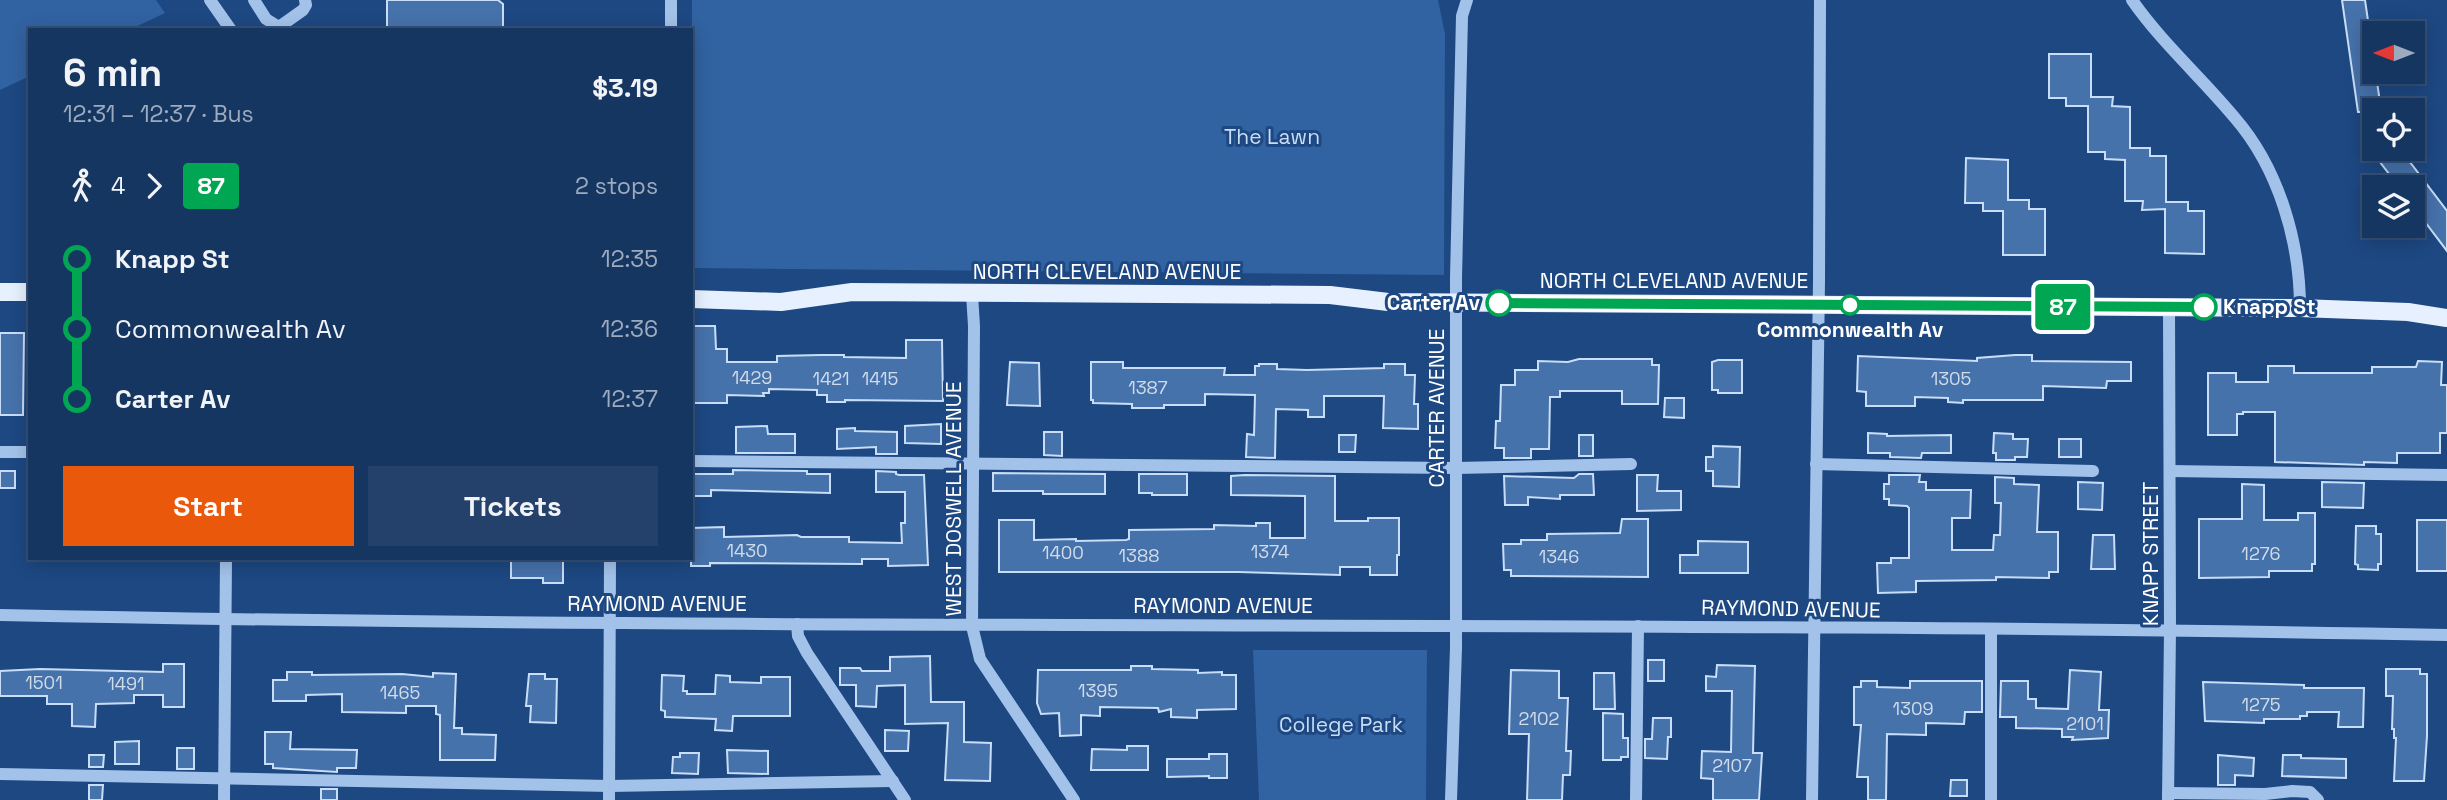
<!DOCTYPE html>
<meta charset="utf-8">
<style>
:root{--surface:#163662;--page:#23416b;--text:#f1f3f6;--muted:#9eabbe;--line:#355077;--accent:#ea580c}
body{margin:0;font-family:"Space Grotesk",sans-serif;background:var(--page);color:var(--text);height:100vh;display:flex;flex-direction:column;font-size:26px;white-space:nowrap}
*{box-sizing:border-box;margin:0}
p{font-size:23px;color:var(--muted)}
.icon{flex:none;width:38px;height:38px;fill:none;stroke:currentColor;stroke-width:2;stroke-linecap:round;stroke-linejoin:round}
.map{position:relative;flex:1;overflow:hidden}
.panel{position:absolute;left:28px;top:28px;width:665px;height:532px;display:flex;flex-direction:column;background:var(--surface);border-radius:0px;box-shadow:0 4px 18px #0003,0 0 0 2px var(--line)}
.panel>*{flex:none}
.badge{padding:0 14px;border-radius:5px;font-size:24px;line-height:46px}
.needle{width:46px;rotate:270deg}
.buttons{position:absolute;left:2362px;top:21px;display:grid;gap:14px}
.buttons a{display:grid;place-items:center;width:63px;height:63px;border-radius:0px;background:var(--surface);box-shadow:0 4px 18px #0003,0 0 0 2px var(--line);font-size:35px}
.map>.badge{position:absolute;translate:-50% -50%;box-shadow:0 0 0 4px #fff}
.legs{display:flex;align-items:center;gap:10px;height:77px;padding:0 35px;font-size:23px}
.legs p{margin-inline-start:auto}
.head{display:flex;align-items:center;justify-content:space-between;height:119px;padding:0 35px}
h1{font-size:38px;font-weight:800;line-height:52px}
.primary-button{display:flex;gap:14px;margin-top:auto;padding:14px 35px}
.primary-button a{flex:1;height:80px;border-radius:0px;background:var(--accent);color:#fff;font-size:28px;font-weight:800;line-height:80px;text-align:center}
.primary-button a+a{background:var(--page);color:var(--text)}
ul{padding:0 35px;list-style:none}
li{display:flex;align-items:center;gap:24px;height:70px;font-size:26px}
li i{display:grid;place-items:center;width:10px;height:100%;margin:0 9px;background:currentColor}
li i::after{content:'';width:18px;height:18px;margin:-9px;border:5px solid;border-radius:50%;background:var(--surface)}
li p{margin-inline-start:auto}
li:first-child i{background:linear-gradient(#0000 50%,currentColor 0)}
li:last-child i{background:linear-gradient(currentColor 50%,#0000 0)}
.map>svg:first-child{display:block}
</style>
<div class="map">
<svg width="2447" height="800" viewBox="0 0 2447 800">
<rect width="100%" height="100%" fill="#1d4882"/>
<!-- green -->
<g fill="#3162a1">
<path d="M0,0H156L165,13L129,30H30V76L0,90Z"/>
<path d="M692,0H1438L1445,34L1444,275L694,268L691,264Z"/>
<path d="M1253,650H1427L1426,800H1259Z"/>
</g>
<!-- building -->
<g fill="#4672ab" stroke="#c8ddf7" stroke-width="2">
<path d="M387,0H498L503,4V28L387,30Z"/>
<path d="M2342,0H2365L2381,109L2375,110V144L2366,145L2361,112H2358Z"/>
<path d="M2049,54H2091V97H2113L2112,106L2130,107V148H2150V156H2166V202H2188V211H2204V254L2165,253V209L2142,210L2143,201H2125V160L2105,159V152H2088V106H2066V98H2049Z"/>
<path d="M2370,149H2400L2447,211V251L2413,206V187H2399Z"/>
<path d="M1966,158L2008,160V200H2029V209H2045V255H2003V211H1983V203H1965Z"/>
<path d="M692,326H715L716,349H727V362H777V356L820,355H844V357L906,358V340H942L943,401L845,400V402H827V395H817V390L769,389V393H763L764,396L727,395V403H691Z"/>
<path d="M0,333H24L23,415H0Z"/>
<path d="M2015,355H2032V361L2131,362V381H2107L2106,388L2043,386V400H1963V403L1948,402V398L1915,397V406H1866V392L1857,391L1858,356L1977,361V358Z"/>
<path d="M1579,359H1652V365H1659L1658,404H1622V391H1560V397H1550L1549,449H1531V458H1504V448H1495L1496,421H1500L1501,385H1515V370H1538V361L1568,362Z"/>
<path d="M1718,360H1742V393H1718V390H1712V362Z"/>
<path d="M2418,361L2442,362L2441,385H2447V433H2440V453H2397V463L2364,462V465L2275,462V412H2243V414H2237V435H2208V373H2236V382H2268V366H2294V373H2372V367H2416Z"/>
<path d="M1010,362L1039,363L1040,406L1007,405Z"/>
<path d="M1091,362H1123V368H1225L1224,375H1255V366H1259V364H1277V369L1307,370L1384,368V364H1405V375H1415L1414,404H1418V429L1383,428L1384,396H1324V417H1308V410L1276,409L1275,458L1246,457L1247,434L1254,435L1255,395L1205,394V405H1164V408H1132V404L1093,403V400H1091Z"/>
<path d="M1665,398H1684V418L1664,417Z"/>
<path d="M941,424V444L905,443V426Z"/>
<path d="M767,426L768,434H795V453H736V427Z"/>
<path d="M855,428V431L897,432V454H876V447L837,449V429Z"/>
<path d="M1044,432H1062V456L1044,455Z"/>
<path d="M1868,433L1887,434V436L1951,435V453H1922L1921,458L1890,457V453H1868Z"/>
<path d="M1994,433L2013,434V439H2028L2027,457H2015V460H1996V453H1993Z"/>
<path d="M1339,435H1356L1355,452H1339Z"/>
<rect x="1579" y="435" width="14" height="21"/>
<rect x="2059" y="439" width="22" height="18"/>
<path d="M1713,446L1740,447L1739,487L1713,486V471H1706V457H1713Z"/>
<path d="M733,470L807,471V474H830V493L711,490V496H691V474H733Z"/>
<rect x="0" y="471" width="15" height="17"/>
<path d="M876,471L896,472V474L899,475H924L928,565L888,566V559H862V564L710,563V566H691V528L724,527V537L797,535L801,537H849V542L902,543L901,523H905V492H876Z"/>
<path d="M993,473L1105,474V494H1043V491H993Z"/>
<path d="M1139,474H1187V495H1152V493H1139Z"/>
<path d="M1579,474H1593L1594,495H1560V499L1528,497V505H1505L1504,476L1574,478Z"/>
<path d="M1245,475L1335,476V521H1368V518H1399V555H1397V575H1370V567H1340V575L1238,572H999V520H1034V540L1076,539V541L1126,540L1129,539V530L1214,529V525L1256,526V523H1270V538H1305V496L1231,495V476Z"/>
<path d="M1637,475H1658L1657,491H1681V510L1637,511Z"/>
<path d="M1889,475H1920L1919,482H1926V490H1971L1970,518H1952V550H1993L1994,535H2000L2001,503H1995V477L2014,478V484L2039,485L2037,532H2058V572H2049V578L1996,577V580L1916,581V592L1878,593L1877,563H1891V558H1909V508L1907,506L1889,505V499H1884V484H1889Z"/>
<path d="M2078,482L2103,483L2102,510L2078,509Z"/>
<path d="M2322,482L2364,483L2363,508L2322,507Z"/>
<path d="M2242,484L2264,485V520H2298V513H2315V564H2312V571H2269V577L2199,578V519H2242Z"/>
<path d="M1622,519H1648V577L1511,576V570H1504L1503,544H1521V540H1547V534L1620,533Z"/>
<rect x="2417" y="520" width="30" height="51"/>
<path d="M2356,526H2376V534H2381V564H2378V570L2358,569V565L2355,564Z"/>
<path d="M2093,535H2114L2115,569H2091Z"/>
<path d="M1698,541L1748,542V573H1680V555H1698Z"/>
<path d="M511,558L563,561V583H543V578H511Z"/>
<path d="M930,656L931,702H964V742L991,743L990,781L945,780L948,723L905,724V685L877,686L876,707L856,706V685H840V668H860L862,671H890V657Z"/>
<rect x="1648" y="660" width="16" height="21"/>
<path d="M163,664H184V707H163V695H134V703L96,704L95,727L72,726V704H47V696H0V671L40,669L163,672Z"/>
<path d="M1717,665L1755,666L1753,753H1762L1759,800H1713V779L1701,778L1702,751L1731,752L1732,691H1706V676L1716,677Z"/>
<path d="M1131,666H1152V669L1198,670V673L1222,672V675H1236V709L1197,710V718L1171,717V709L1159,712L1158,708L1100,707V716L1081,715V735L1060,736L1059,713L1041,714L1037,703L1038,670H1131Z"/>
<path d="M2386,669H2420V674H2427V736L2424,781H2394L2396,738H2394V729H2392L2393,696H2386Z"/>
<path d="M1511,670L1559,671V698H1568L1566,751H1571L1570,775H1563L1562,800H1527L1529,734H1509Z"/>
<path d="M2070,670L2101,672L2099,710H2109L2108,738L2072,740L2073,737H2062V729L2016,728V717H2000L2001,681H2028V699H2036V708L2068,709Z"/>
<path d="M287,672H312V675L402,674L433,677V673L456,674L454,728H462V734L496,735L495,760H440V715L436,714V706H406V713L342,712V694L306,695V701H273V680H287Z"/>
<path d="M1594,673H1614L1615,709H1594Z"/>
<path d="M529,674H545V679H557L556,723L530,722L531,706H526Z"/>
<path d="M662,675L684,676L683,691H687V694H715L716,675L730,676V682L761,683V677H790V716H733L732,731L715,730L716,719L665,717V711L661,710Z"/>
<path d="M1861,681H1877V687L1910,688V681H1982V712H1965L1964,724L1926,723V735L1887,734L1886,800H1868V777H1857L1861,725H1854V687H1861Z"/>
<path d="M2203,682L2304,685V688H2364L2363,727H2338L2339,712H2307V716H2300V719H2264V723L2205,721Z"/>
<path d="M1603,713L1623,714V738H1628V757H1621V760H1603Z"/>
<path d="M1653,718H1671V737H1668L1667,759L1645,758V739H1652Z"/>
<path d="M885,730L909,731L908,751H885Z"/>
<path d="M265,732H291L290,749L357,750L356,768H337V772L273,768V764H265Z"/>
<path d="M139,741V764H115V742Z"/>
<path d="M1127,746H1148V770H1091L1092,749L1127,750Z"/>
<rect x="177" y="748" width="17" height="21"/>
<path d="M727,750L768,751V774L728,773Z"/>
<path d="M680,753H699L698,774L672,773L673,757H680Z"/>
<path d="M1209,754H1227V778H1209V776L1167,777V759H1209Z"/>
<path d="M89,755H104L103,767H89Z"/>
<path d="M2218,755L2254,758L2253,776L2235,775V785H2218Z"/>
<path d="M2283,755H2301V758L2346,759V778L2282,776Z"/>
<path d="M1951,780H1967V796H1950Z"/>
<path d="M89,785H103L102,800H89Z"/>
<rect x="321" y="789" width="16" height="11"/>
</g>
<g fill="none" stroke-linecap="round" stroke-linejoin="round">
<!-- minor -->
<g stroke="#a3c2ea" stroke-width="12">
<path d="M210,0L231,30"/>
<path d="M254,0L266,19L279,27L303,10L306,5L305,0"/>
<path d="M2132,0C2162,43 2202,78 2235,118C2279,169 2300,242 2300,308"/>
<path d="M671,30V0"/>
<path d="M972,294L974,326L972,626L980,659L1074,800"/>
<path d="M0,452H30"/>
<path d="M691,461L1456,468L1631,464"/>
<path d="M1816,464L2093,471"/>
<path d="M2170,471L2447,475"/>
<path d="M0,615C816,632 1631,619 2447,635"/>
<path d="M797,624L798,636L807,653L905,800"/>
<path d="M0,774L610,786L893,781"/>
<path d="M2168,793L2265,794L2292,791L2310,792L2318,800"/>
<path d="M224,800L226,558"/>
<path d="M609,800L610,558"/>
<path d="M1451,800L1456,648V278L1462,16L1467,0"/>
<path d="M1636,800L1638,626"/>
<path d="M1812,800L1819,281L1820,0"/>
<path d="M1991,800V630"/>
<path d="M2168,800L2170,630L2169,307"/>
</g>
<!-- major -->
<g stroke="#e7f0fe" stroke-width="18">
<path d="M0,292H30"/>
<path d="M691,299L781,302L852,292L1330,295L1388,302L2300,308L2408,312L2447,318"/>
</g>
</g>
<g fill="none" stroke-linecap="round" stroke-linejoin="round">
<!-- line-1 casing -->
<g stroke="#fff" stroke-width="16">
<path id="line-1" d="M1499,303L2204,307"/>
</g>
<!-- line-1 -->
<use href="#line-1" stroke="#00a651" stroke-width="10"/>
</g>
<!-- markers -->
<g fill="#fff" stroke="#00a651" stroke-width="3.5">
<circle cx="1499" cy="303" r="12"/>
<circle cx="1850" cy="305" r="9"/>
<circle cx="2204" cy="307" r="12"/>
</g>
<g text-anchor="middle" stroke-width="6" stroke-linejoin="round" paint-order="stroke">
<!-- number labels -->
<g font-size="18" fill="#d1dcea">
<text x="752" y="384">1429</text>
<text x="831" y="385">1421</text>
<text x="880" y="385">1415</text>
<text x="1951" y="385">1305</text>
<text x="1148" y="394">1387</text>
<text x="747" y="557">1430</text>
<text x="1270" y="558">1374</text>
<text x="1063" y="559">1400</text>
<text x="2261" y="560">1276</text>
<text x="1139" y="562">1388</text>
<text x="1559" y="563">1346</text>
<text x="44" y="689">1501</text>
<text x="126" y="690">1491</text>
<text x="1098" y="697">1395</text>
<text x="400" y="699">1465</text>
<text x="2261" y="711">1275</text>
<text x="1913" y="715">1309</text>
<text x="1539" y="725">2102</text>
<text x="2085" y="730">2101</text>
<text x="1732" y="772">2107</text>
</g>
<!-- park labels -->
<g font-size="21" fill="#c8ddf7" stroke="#1d4882">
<text x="1272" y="144">The Lawn</text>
<text x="1341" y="732">College Park</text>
</g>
<!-- street labels -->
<g font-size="21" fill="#fff" stroke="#1d4882">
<text x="1107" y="279">NORTH CLEVELAND AVENUE</text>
<text x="1674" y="288">NORTH CLEVELAND AVENUE</text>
<text transform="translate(1437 408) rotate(-90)" y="7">CARTER AVENUE</text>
<text transform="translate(954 499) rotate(-90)" y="7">WEST DOSWELL AVENUE</text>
<text transform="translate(2151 554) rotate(-90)" y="7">KNAPP STREET</text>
<text x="657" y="611">RAYMOND AVENUE</text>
<text x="1223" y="613">RAYMOND AVENUE</text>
<text transform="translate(1791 609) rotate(1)" y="7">RAYMOND AVENUE</text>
</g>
<!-- stop labels -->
<g font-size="21" font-weight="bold" fill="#fff" stroke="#1d4882" text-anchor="end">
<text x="1480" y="310">Carter Av</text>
<text x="2223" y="314" text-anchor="start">Knapp St</text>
<text x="1850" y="337" text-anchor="middle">Commonwealth Av</text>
</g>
</g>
</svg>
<div class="buttons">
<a><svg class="needle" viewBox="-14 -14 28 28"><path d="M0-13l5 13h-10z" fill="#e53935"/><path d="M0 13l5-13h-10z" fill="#9eabbe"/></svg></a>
<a><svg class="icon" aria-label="locate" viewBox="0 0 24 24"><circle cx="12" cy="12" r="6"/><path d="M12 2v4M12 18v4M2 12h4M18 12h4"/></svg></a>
<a><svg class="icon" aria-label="layers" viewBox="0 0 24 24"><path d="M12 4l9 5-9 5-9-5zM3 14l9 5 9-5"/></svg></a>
</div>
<b class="badge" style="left:2063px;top:307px;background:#00a651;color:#fff">87</b>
<section class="panel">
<div class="head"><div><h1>6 min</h1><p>12:31 – 12:37 · Bus</p></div><b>$3.19</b></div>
<div class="legs"><svg class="icon" aria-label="walk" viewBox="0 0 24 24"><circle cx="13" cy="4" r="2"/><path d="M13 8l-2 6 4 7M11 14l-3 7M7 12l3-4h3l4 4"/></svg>4<svg class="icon" aria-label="forward" viewBox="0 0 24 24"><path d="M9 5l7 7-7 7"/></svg><b class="badge" style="background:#00a651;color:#fff">87</b><p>2 stops</p></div>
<ul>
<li><i style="color:#00a651"></i><b>Knapp St</b><p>12:35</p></li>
<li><i style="color:#00a651"></i><span>Commonwealth Av</span><p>12:36</p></li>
<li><i style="color:#00a651"></i><b>Carter Av</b><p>12:37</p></li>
</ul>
<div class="primary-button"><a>Start</a><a>Tickets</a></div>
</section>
</div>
